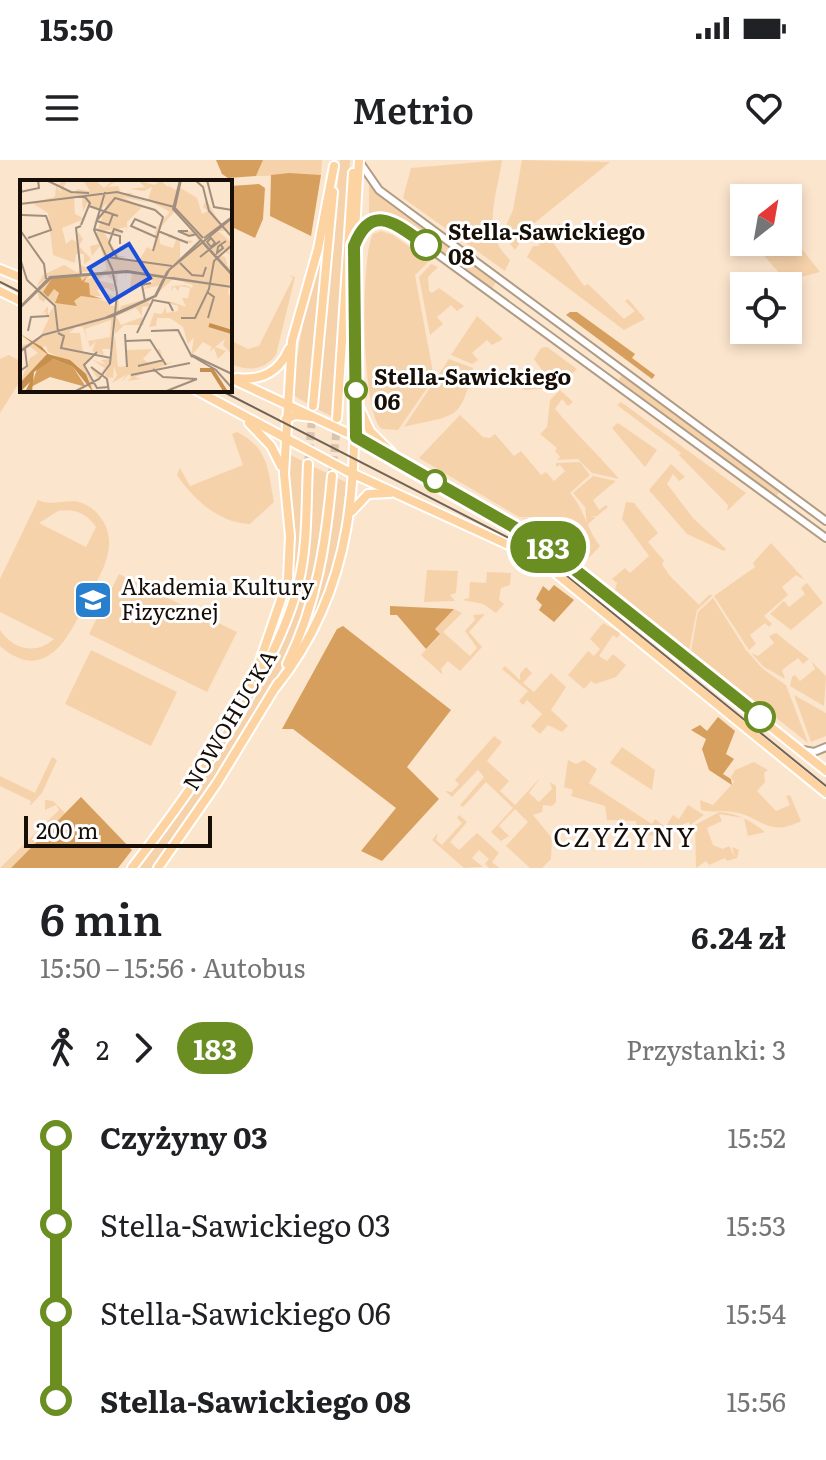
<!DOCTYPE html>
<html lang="pl">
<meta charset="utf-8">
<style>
:root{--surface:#fff;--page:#f6f6f6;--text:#202124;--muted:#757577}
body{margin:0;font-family:Literata,serif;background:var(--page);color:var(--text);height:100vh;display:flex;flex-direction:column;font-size:30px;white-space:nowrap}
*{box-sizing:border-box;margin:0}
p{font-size:26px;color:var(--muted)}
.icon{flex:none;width:44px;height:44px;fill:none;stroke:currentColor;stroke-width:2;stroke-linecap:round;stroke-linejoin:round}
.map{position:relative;height:708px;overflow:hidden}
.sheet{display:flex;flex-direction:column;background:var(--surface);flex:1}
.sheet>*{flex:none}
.badge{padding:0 16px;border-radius:26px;font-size:28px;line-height:52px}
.needle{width:52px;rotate:31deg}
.buttons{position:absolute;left:730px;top:24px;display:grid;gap:16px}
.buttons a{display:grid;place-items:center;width:72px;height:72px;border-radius:0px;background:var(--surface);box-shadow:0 4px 12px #0003;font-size:40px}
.scale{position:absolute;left:24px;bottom:20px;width:188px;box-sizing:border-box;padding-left:8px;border:4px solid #170f07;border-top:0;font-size:22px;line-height:28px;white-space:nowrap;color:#170f07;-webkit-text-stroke:6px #fff;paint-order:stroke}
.map>.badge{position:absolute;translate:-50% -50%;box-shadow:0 0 0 4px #fff}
.legs{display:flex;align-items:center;gap:12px;height:88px;padding:0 40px;font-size:26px}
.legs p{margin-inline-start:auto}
.head{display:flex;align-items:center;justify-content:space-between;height:136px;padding:0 40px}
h1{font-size:44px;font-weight:600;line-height:60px}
ul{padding:0 40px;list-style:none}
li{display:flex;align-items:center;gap:28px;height:88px;font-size:30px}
li i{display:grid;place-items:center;width:12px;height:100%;margin:0 10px;background:currentColor}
li i::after{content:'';width:20px;height:20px;margin:-10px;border:6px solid;border-radius:50%;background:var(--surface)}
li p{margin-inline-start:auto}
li:first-child i{background:linear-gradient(#0000 50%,currentColor 0)}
li:last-child i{background:linear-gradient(currentColor 50%,#0000 0)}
.status{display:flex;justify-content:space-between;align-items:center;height:56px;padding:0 40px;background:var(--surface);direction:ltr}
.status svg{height:22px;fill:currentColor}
header{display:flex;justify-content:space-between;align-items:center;height:104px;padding:0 40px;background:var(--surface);font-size:36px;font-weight:600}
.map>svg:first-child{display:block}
</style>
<div class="status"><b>15:50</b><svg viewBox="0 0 49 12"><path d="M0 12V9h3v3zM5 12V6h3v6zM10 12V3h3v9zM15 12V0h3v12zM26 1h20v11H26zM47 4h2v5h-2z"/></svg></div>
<header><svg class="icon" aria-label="menu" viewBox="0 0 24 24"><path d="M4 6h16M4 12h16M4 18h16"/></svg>Metrio<svg class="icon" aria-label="heart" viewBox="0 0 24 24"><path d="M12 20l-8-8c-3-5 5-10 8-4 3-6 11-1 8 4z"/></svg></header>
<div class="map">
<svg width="826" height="708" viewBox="0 0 826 708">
<rect width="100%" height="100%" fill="#fce5cd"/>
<!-- green -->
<g fill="#f6d2ab" fill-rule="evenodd">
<path d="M263,0H322L321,15L256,16Z"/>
<path d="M340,0H350L333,257L317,249Z"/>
<path d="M502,0C497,36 480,72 510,100L505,111L403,38L411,8Z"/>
<path d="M522,0L610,2L532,65L515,90L507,80L505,68L513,50Z"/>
<path d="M369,25L496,122L491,130L398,62L385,57L369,60Z"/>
<path d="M559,63L564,70L552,81L584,126L588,124L624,159L635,151L625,141L628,139L645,159L624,170L527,97L533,86H538Z"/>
<path d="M381,71L393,75L429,101L415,115L434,218L398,270L382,269C361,255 360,97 373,74Z"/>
<path d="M325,81L308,244L293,235C297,181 309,133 325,81Z"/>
<path d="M745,82H774L785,94L798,84L820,112L786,121L755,85Z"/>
<path d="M431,104L438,107L428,117L429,131L432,133L439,128L464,146L457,151L451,145L437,157L443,164L430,175L419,117Z"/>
<path d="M289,115L295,117L276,195C263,211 248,211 230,204V180L248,189L259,186L293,118Z"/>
<path d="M477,156L503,179L492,185L487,180L472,193L478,200L472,204L451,195Z"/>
<path d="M547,187L577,209L558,228L524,230L517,217L528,204L530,208L523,215L534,228L550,221L534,199L541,188Z"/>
<path d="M9,195L22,202V218L0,253V199Z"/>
<path d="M449,199L473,208C460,263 456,254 404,267Z"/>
<path d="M623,214L781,330L775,338L617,222Z"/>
<path d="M560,230L573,242L568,246L562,239L555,249C577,275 596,292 619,319L592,313L578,299L557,300L560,297L555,291L557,288L540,274L547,267L550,240Z"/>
<path d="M621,242L746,333L727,351L728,345L679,295L681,293L617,245Z"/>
<path d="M460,255L483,277L490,278L495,274L514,296L521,291L541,315L546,312L554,321L565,311L560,305L556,307V303L580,302L590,315L570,333C585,350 586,368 600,386L584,403L522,358L562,357H519L419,298Z"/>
<path d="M618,263L657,290L645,307L612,268Z"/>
<path d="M237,272C269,288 268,311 274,342L250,364C219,363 194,340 177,315L180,308L190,326L243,305L232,274Z"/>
<path d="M289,294L304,302C302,362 302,423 274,478L288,439L294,399Z"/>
<path d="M671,304L685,317L679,321L673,314L667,324L693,358L726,389L724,391L687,374L649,330Z"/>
<path d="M312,306L329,314C323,362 320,412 303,458C270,548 207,630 152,708H139C199,626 276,527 301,428C312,388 311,347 312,306Z"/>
<path d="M593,316L616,321L593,340L599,350L606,345L608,347L597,356H588L596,357L587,365L585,347L573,333Z"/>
<path d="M337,318L346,322C342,370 335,412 314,455L328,396Z"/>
<path d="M38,340C57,349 74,331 96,352C105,361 110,373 109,386C108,404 96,422 88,438C71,473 47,527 0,486V470C13,490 36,495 54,479L0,452V419ZM58,351C74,348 87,353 96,367L86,387L39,363Z"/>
<path d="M626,342L634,343L658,373L648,382L664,401L662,404L670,416L699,445L710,434L712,436L697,450L689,490L615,430L617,423L612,419L625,408L630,413L649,396L622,359Z"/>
<path d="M771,383L805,420L796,415L782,427L788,435L764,456L772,464L769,467L765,463L750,475L756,484L749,490L714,436L755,407L753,403Z"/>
<path d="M427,410L458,411L456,433L450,435L455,441L424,442Z"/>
<path d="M487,412L511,413L510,425L501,428L499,440L504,444L496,453L483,444L462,440L469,438L470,422L486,423Z"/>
<path d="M119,414L237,472L207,532L89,474Z"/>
<path d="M807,423L823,443L791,470L770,454L784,441L789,447L805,434L801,428Z"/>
<path d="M713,438L746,490L763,509L786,525L808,583L691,491L698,452Z"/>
<path d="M454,449L462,453L443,472L470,496L477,488L465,471L475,460L473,455L485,454L469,472L482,487L460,511L448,501L441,509L443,515L421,495L440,475L434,469Z"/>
<path d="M603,463L621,473L617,478L613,475L599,496L607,501L613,494L626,505L616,517L595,524L591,521L584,529L568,515L588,491L594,496L600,489L590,479Z"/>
<path d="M776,473L809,499L803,504L798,498L782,510L785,519L764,507L751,493L758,496L774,483L769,476Z"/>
<path d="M91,490L177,532L151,586L65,544Z"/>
<path d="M811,501L826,516L824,546L790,526L792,517L795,515L800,521L815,509Z"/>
<path d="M505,506L520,520V514L526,507L532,513L523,523L534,532L551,513L566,527L551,550L568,566L562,572L548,565L540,574L531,566L542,554L527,540L523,545L519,541L528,531L502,509Z"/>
<path d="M794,535L826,553V576L811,582Z"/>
<path d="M494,576L502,582L487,601L509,621L500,631L515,645L541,617L529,633L539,642L552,629L550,622L556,626V642L552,646L543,645L542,652L533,655L552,678L551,699L542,708H530L506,686L528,662L515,649L499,666L509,676L501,681L491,672L513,648L486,622L463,647L460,645L484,617L478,610L452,637L445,631L452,632L459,624L455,620Z"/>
<path d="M622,587L655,610L651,636L652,630L610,603Z"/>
<path d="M52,597L57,600L42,633L30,646L31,641L0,626V616L35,633Z"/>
<path d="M568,600L576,604L584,600L597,609L589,623L652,664L655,659L665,667L673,655L679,659L688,645L704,655L690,665L689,662L657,675L637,676L636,661L607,660L605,646L571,636L573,630L564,627Z"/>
<path d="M754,602L768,610L764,613L765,622L757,631L776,651L790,645L786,636L790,635L801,661C766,678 764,657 733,652C722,650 711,653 701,650L700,640L713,645L734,622L731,617L735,610Z"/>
<path d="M45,640L53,641L65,653L11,708H0L59,650L56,645L45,650Z"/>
<path d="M719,652C737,653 750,660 765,672L748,676L744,658L719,654L722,661L707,668L713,685L723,689L729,686L735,697L732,687L739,690L737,698L727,701L725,698L709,705L706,701L696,708L695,665Z"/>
<path d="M459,655L467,662L450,682L459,690L477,673L499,693L492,702L499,708H489L485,704L489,699L479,690L472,698L483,707L464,708L432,680L438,673L436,680L442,685L462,663L457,658Z"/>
</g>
<!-- forest -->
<g fill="#d79f5d">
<path d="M216,0H263L256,16L228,18L222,14Z"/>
<path d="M289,13L321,15L311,76L270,56L271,15Z"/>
<path d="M259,24L265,28L263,59L255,78L230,66V26Z"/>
<path d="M570,152H577L635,194L632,198L655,215L652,219L566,155Z"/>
<path d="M554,425L574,440L554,462L539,450L542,445L536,439L543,426L549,431Z"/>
<path d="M390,446L454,449L435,469L440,474L426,489L397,455H390Z"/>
<path d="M343,466L451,550L407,607L439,639L382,701L361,691L396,648L293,569H282L337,469Z"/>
<path d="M718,557L735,571L726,594L734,599L723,614L731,619L732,625L709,610L702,589L706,579L691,570L700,565L707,571Z"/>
<path d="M81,637L132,690L118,708H11Z"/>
</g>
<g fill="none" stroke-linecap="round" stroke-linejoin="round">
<!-- major-tunnel -->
<g stroke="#dac5af" stroke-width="8" stroke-dasharray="8 4" stroke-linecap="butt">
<path d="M308,304L313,246"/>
<path d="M332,316L337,265"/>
</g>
<!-- minor casing -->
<g stroke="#b09b84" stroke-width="10">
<g id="minor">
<path d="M361,4L379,30L826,361"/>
<path d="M356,83L370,62L383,60L395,63L826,378"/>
<path d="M803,590L814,592L826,587"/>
</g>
</g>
<!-- major casing -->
<g stroke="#fff" stroke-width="12">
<g id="major">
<path d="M0,109L22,118"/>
<path d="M0,131L22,142"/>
<path d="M230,218L356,277L540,382L826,611"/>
<path d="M237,218C262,221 279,212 289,189"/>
<path d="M196,230L345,310L537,398L826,633"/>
<path d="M313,246L333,32"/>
<path d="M360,249L370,271L391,292"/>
<path d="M337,258L353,13"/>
<path d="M286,259L295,255L312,257"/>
<path d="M249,263L271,286L281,306"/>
<path d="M352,351L368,334L390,333"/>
<path d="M287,504C317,443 326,383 332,316"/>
<path d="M276,527C365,415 355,299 353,165C352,110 356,55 359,0"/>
<path d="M250,530L288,419L290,376L284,314L292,181L318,89L334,6"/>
<path d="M132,708C188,635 276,513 298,425C308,386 306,345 308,304"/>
<path d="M158,708L217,623L278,523"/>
</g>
</g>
<!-- minor -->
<use href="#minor" stroke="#fff" stroke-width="6"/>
<!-- major -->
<use href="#major" stroke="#fdd4a1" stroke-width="8"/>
<!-- tram -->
<g stroke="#706254" stroke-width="2">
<path d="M0,122L22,133"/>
<path d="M220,230L540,394L826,626"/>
</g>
</g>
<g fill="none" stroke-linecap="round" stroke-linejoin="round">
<!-- line-1 casing -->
<g stroke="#fff" stroke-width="18">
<path id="line-1" d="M426,85C398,66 372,40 354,86L356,277L540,382L760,557"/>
</g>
<!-- line-1 -->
<use href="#line-1" stroke="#6b8e23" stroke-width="12"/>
</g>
<!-- icons -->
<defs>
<g id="university-square" transform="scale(2)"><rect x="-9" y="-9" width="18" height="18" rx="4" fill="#277fcd" stroke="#fff"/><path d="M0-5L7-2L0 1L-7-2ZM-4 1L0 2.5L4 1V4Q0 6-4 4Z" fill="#fff"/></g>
</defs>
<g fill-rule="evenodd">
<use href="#university-square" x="93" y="440"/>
</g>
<!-- markers -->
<g fill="#fff" stroke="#6b8e23" stroke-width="4">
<circle cx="426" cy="85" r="14"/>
<circle cx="356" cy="230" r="10"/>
<circle cx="435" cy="321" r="10"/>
<circle cx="760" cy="557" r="14"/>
</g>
<g text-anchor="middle" stroke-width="6" stroke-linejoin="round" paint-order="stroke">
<!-- stop labels -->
<g font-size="22" font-weight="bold" fill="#170f07" stroke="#fff" text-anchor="start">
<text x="448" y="80">Stella-Sawickiego<tspan x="448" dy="25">08</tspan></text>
<text x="374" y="225">Stella-Sawickiego<tspan x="374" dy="25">06</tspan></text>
</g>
<!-- poi labels -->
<g font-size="22" fill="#170f07" stroke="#fff" text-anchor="start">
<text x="121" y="435">Akademia Kultury<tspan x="121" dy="25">Fizycznej</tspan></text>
</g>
<!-- street labels -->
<g font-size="22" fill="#170f07" stroke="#fff">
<text transform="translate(230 560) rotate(-59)" y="8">NOWOHUCKA</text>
</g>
<!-- quarter labels -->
<g font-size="26" letter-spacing="2" fill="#170f07" stroke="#fff">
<text x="625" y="687">CZYŻYNY</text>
</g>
</g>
<!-- overview -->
<g transform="translate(20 20)">
<rect width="212" height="212" fill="#fce5cd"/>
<path d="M36,0L38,5L44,0H47L43,9L56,14L57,9L70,11L63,0H75L84,8L93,0H98L87,7L98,6L101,13H113L109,16L130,23L103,17L122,27L107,42V51L106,47L98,49L103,54L90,52L94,49L83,51L99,76H106L101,78V80L119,81L127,67L133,70L136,48L150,32L128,20L132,7L124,11L109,9L125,7L117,0L135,5L140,0L148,7L152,0L149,6L156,10L161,0L159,7L177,18L182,34L188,31L183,27L186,19L202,47L212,36V49L208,50L212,51V58L209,51H198L212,63V72L210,69L208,72L212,74V76L206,72L199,77L203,76L205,77L208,87L212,83L208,114L212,117V175L203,165L205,159L195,167L206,171L198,179L194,168L189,172L192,167L183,162L171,176L174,157L168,164L163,147L150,138H137L136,146L129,147L134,133L142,134L146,126V133L158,131V126L151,124L150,121L166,127L162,118H168L170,108L160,106L158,111L154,106L151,112L157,113L151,112L152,106L165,105L172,108L173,105L153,99L128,122L131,126L122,127V136L116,128L96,136L101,145L122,137L124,145H104L95,154V140L91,168L95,156L98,187L107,186V170L132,169L123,179L130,184L143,180L136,170L140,169L143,179H152H144L146,183L153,182L115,197L121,199L107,201L111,198L109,194L101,202L106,195L92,203L97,195L94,186L93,198L84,197L88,188L78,199L70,187L81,193L85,188L71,179L86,185L81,180L91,179L92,169H82L84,175L72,171L76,161L70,167L63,147H56L49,153H60L63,173L72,174L64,185L79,212L72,204L73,212L58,186L28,172L26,166L22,167L27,175L0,203L10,178L18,173L9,166L0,173L2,165L9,164L0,151L10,164L19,159L29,138L25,134L27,131L22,134L28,126V135L34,126L26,117L24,122L19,119L17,110L19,105L23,108L21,103L16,107L23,95L44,85L58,93L61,85L71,91L62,92L61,96L73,93L66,100L87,89L80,66L72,76L70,66L79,64L74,53V43L76,38L79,32L74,45L76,55L87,22L80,31L70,26L67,31L68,21L63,32L62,17H54L55,34L63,38L62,44V40L42,48L46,64L52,59L59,64L58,54V52L63,59L59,66L71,79L64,84V74H56L55,83L33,75L28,33L12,23L0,25L35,17L36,6L42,14ZM154,32L173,51L158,52L174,57V52L178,61L160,79V61L171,63L173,61L154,59L152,54L147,57L156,60L153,68L140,64L139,49ZM105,92L106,100V93H112L110,108L128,100L134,101L123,109L142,105L136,116L101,126L99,133L97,94ZM86,95L97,103L95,126H90L95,117L89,114L84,115L88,122L70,116H81L77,110L87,108L94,112V104L77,100ZM91,140L90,157L68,161L65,149Z" fill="#f6d2ab" fill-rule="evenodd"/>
<path d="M60,96L62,101L67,96L64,102L69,103L70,115L83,119L61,116L54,121L57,126L35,123L39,113L34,109L28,117L23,112L32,98ZM33,179L53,187L66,207L30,197L11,207L18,186Z" fill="#d79f5d"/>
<path d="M0,154L22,167L28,174L50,180L66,194L73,212L53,187L33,179L14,192L12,212L6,210L10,202L0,212V203L27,174Z" fill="#c68f4d"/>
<path fill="none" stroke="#c68f4d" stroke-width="4" d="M189,145L212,152M180,190H192L206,212"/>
<path fill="none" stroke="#a08f7e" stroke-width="2" d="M26,0L51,12L69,13M160,0L153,29L212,94M175,0L183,7L189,31L212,57M187,0L194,27L212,30M0,12L19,8L18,0M85,12L74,50L93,91M0,24L97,12L154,27L183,58M69,26L98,36M155,27L161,0M2,35L26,36L31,50L8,58M78,39L95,18L135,30L143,37L133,71M77,41L89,45L93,34M61,45L70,23L64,16M61,46L56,48L61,95M74,49L100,56V64M0,50L24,84L26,99M138,51L168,63M168,51H158L169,56L177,54M136,57L111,46L115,39L136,48M184,58L212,37M191,58L195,63L191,67L187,62ZM183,63L212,95M201,65L203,68L197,73L198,67L200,65L206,61M87,77L152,86M180,77L200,61M0,78L7,100L35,126L38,152M97,78L89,63L94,49L103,52M160,83L172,95L183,96L186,87M187,112L194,117L188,138M125,121L122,105L131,103M0,127L30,97L107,91L212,107M0,128L31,98L107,92L212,107M161,138H175L189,109L194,81L212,65M8,151L11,137L29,136M131,151L158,150L172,177M38,153L44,156L41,168L91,178M117,153L133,120L149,123L153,131M105,154L107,187M106,161L130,160L146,185M0,171L23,155L85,138L135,116L147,92L181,60M0,172L23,155L93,136L136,116L149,90L212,38M77,172L64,185L77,208L89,207M172,175L212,194M172,176L196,190L212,208M118,186L144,180M71,187L87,199L89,212M133,189L143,197L177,199M0,191L7,186L5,169M111,195L170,183M54,212L79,199L90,184L97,113L93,94M144,212L177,199"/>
<path fill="#1d4ed8" fill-opacity="0.15" stroke="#1d4ed8" stroke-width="4" d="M109,64L130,98L90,122L69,88Z"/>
<rect width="212" height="212" fill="none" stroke="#170f07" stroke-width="4"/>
</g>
</svg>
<div class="buttons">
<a><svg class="needle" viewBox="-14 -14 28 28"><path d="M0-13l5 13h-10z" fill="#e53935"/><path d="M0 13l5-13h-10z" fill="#757577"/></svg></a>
<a><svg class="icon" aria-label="locate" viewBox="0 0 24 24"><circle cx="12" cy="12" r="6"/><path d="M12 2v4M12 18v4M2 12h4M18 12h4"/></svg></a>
</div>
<div class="scale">200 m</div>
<b class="badge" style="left:548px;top:387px;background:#6b8e23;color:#fff">183</b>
</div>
<section class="sheet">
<div class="head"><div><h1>6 min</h1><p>15:50 – 15:56 · Autobus</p></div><b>6.24 zł</b></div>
<div class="legs"><svg class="icon" aria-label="walk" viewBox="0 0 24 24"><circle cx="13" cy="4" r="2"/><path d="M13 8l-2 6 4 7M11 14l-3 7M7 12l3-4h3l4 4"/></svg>2<svg class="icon" aria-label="forward" viewBox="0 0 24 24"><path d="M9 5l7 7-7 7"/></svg><b class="badge" style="background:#6b8e23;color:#fff">183</b><p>Przystanki: 3</p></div>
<ul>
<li><i style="color:#6b8e23"></i><b>Czyżyny 03</b><p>15:52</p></li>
<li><i style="color:#6b8e23"></i><span>Stella-Sawickiego 03</span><p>15:53</p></li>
<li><i style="color:#6b8e23"></i><span>Stella-Sawickiego 06</span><p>15:54</p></li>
<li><i style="color:#6b8e23"></i><b>Stella-Sawickiego 08</b><p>15:56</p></li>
</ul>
</section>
